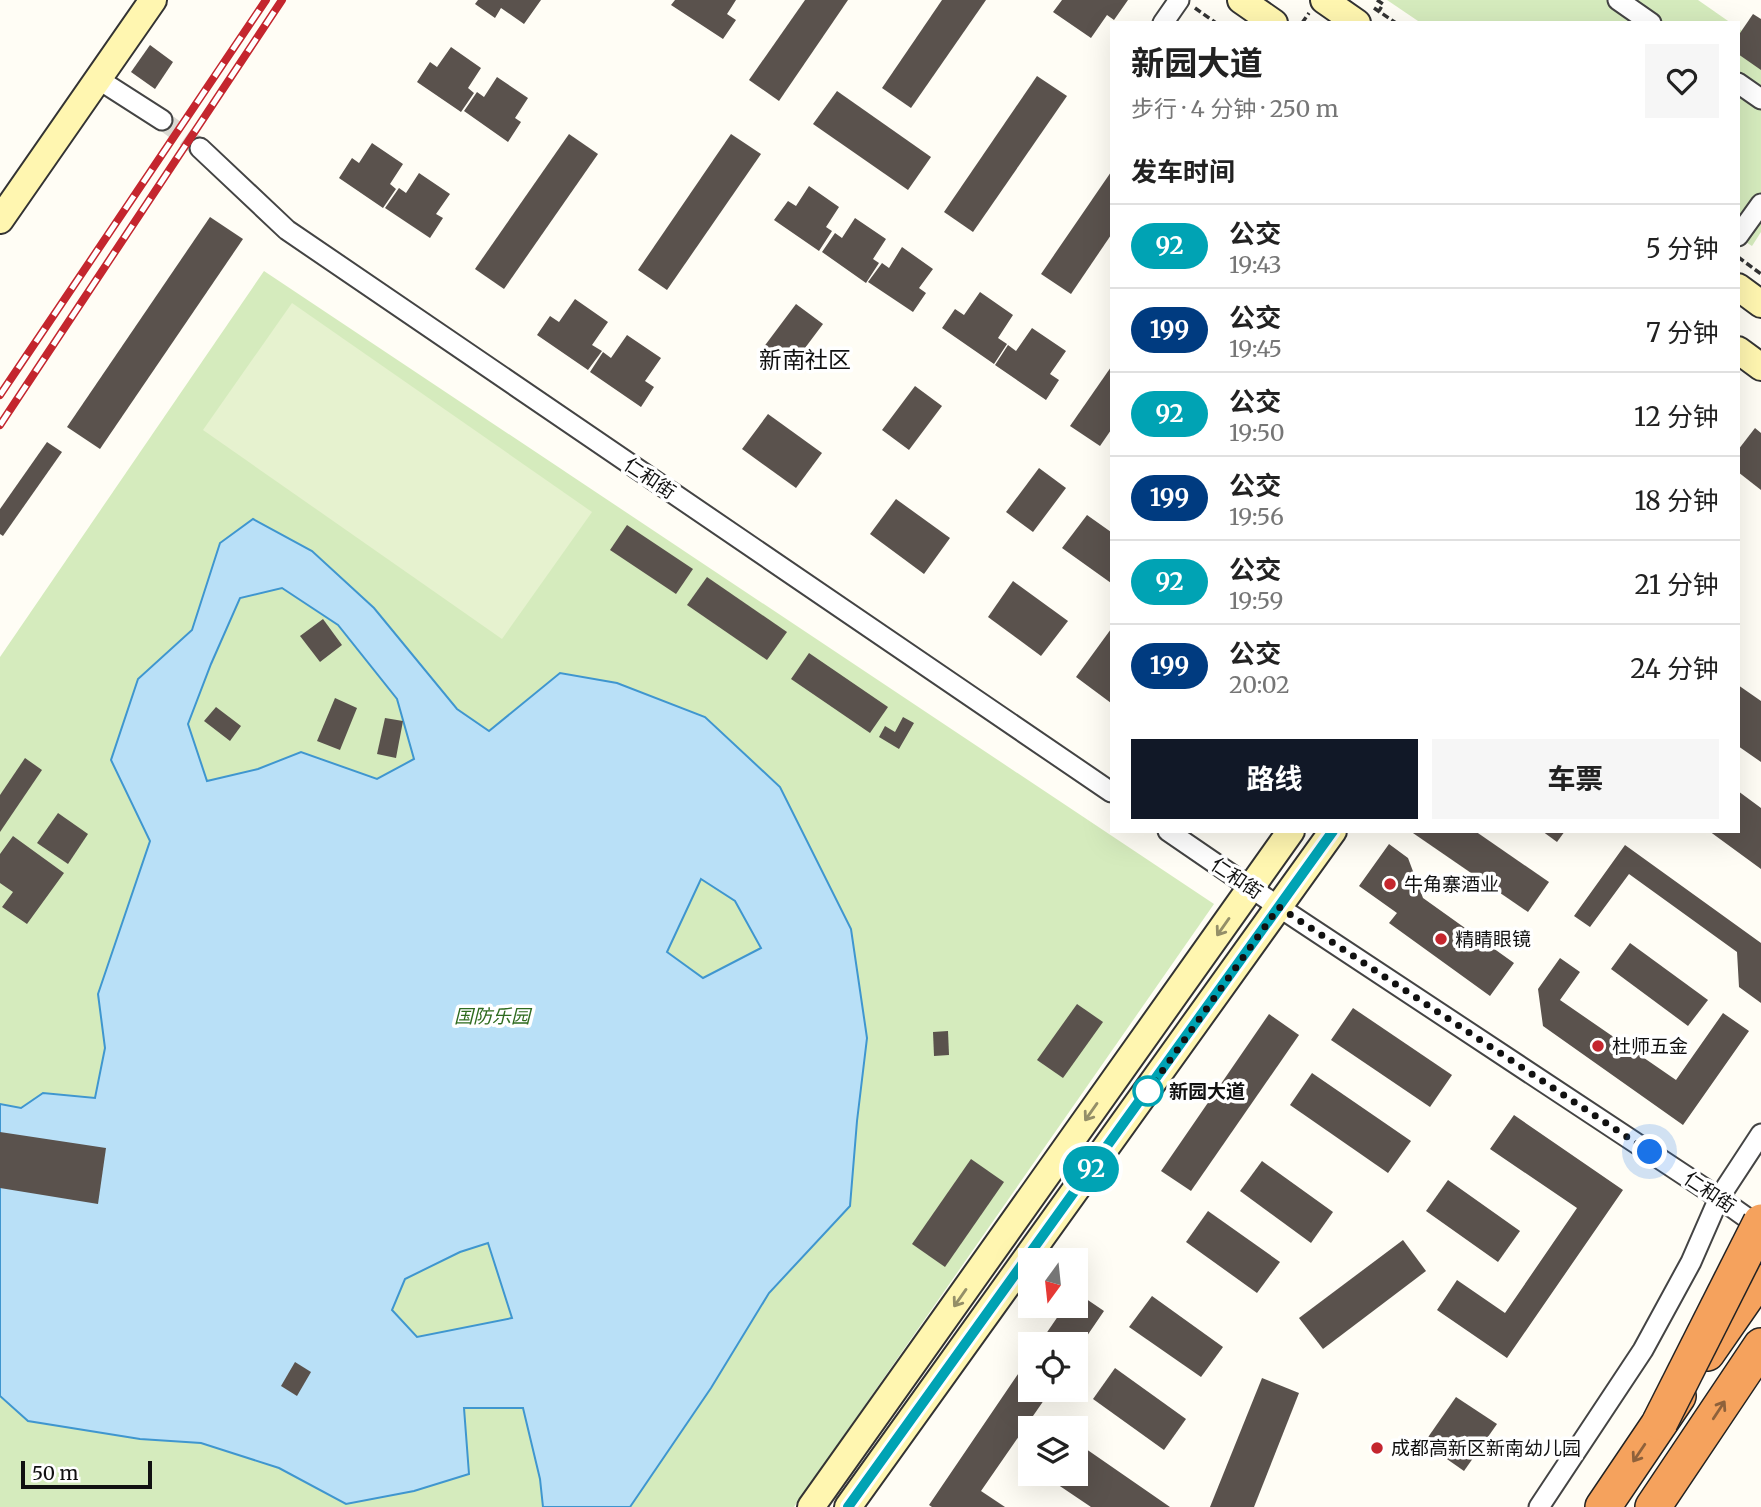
<!DOCTYPE html>
<html lang="zh">
<meta charset="utf-8">
<style>
:root{--surface:#fff;--page:#f6f6f6;--text:#222;--muted:#767676;--line:#e0e0e0;--accent:#111827}
body{margin:0;font-family:Merriweather,"Noto Sans SC",serif;background:var(--page);color:var(--text);height:100vh;display:flex;flex-direction:column;font-size:26px;white-space:nowrap}
*{box-sizing:border-box;margin:0}
p{font-size:23px;color:var(--muted)}
.icon{flex:none;width:38px;height:38px;fill:none;stroke:currentColor;stroke-width:2;stroke-linecap:round;stroke-linejoin:round}
.map{position:relative;flex:1;overflow:hidden}
.drawer{position:absolute;left:1110px;top:21px;width:630px;height:812px;display:flex;flex-direction:column;background:var(--surface);border-radius:0px;box-shadow:0 7px 28px #0002}
.drawer>*{flex:none}
.badge{padding:0 14px;border-radius:23px;font-size:24px;line-height:46px}
.needle{width:46px;rotate:195deg}
.tools{position:absolute;left:1018px;top:1248px;display:grid;gap:14px}
.tools a{display:grid;place-items:center;width:70px;height:70px;border-radius:0px;background:var(--surface);box-shadow:0 7px 28px #0002;font-size:35px}
.scale{position:absolute;left:21px;bottom:18px;width:131px;box-sizing:border-box;padding-left:7px;border:4px solid #111;border-top:0;font-size:19px;line-height:24px;white-space:nowrap;color:#111;-webkit-text-stroke:5px #fff;paint-order:stroke}
.you{position:absolute;width:35px;height:35px;margin:-18px;border:5px solid #fff;border-radius:50%;background:#1a73e8;box-shadow:0 0 0 10px #1a73e833}
.map>.badge{position:absolute;translate:-50% -50%;box-shadow:0 0 0 4px #fff}
h2{padding:0 21px;font-size:26px;line-height:63px}
.round{display:grid;place-items:center;flex:none;width:74px;height:74px;border-radius:0px;background:var(--page)}
.overview{display:flex;align-items:center;justify-content:space-between;height:119px;padding:0 21px}
h1{font-size:33px;font-weight:700;line-height:52px}
.button{display:flex;gap:14px;margin-top:auto;padding:14px 21px}
.button a{flex:1;height:80px;border-radius:0px;background:var(--accent);color:#fff;font-size:28px;font-weight:700;line-height:80px;text-align:center}
.button a+a{background:var(--page);color:var(--text)}
ul{padding:0;list-style:none}
li{display:flex;align-items:center;gap:21px;height:84px;padding:0 21px;border-top:2px solid var(--line)}
li div{flex:1}
li b{display:block;font-size:26px}
li em{font-style:normal}
li .badge{min-width:77px;font-weight:700;text-align:center}
.map>svg:first-child{display:block}
</style>
<div class="map">
<svg width="1761" height="1507" viewBox="0 0 1761 1507">
<rect width="100%" height="100%" fill="#fffdf5"/>
<!-- green -->
<g fill="#d5ebbd">
<path d="M1387,0H1698L1731,23H1421Z"/>
<path d="M1738,28L1761,44V232L1752,246L1738,237Z"/>
<path d="M264,271L1214,904L794,1507H0V657Z"/>
</g>
<!-- pitch -->
<path fill="#e6f2cf" d="M292,303L592,512L502,639L203,430Z"/>
<!-- water -->
<path fill="#b9e0f7" stroke="#3f96cf" stroke-width="2" fill-rule="evenodd" d="M253,519L312,551L374,608L457,709L489,731L560,673L617,683L705,717L780,787L851,929L867,1038L857,1121L850,1206L769,1293L711,1388L630,1507H543L540,1479L523,1408H464L469,1474L414,1491L346,1504L279,1468L201,1443L140,1439L28,1421L0,1396V1104L21,1108L43,1093L95,1098L105,1048L98,994L150,841L111,760L138,679L192,630L220,543ZM282,588L338,625L397,699L414,759L377,779L301,752L258,769L207,781L188,724L211,664L240,598ZM701,879L735,901L761,948L703,978L667,952ZM488,1243L512,1318L417,1337L392,1310L405,1279L460,1252Z"/>
<!-- building -->
<g fill="#5a524d">
<path d="M478,0H541L524,24L501,8L495,18L475,4Z"/>
<path d="M675,0H736L727,14L736,20L723,39L671,5Z"/>
<path d="M805,0H848L779,101L749,80Z"/>
<path d="M942,0H986L911,108L882,88Z"/>
<path d="M1062,0H1128L1114,20L1107,15L1091,38L1053,12Z"/>
<path d="M1753,14L1761,19V70L1738,54V36Z"/>
<path d="M150,45L173,62L155,89L131,72Z"/>
<path d="M451,47L481,68L468,88L474,93L461,112L417,82L430,62L437,67Z"/>
<path d="M1037,76L1067,96L973,232L944,212Z"/>
<path d="M497,77L528,98L515,118L521,122L508,142L464,111L477,92L484,97Z"/>
<path d="M837,91L931,157L908,190L813,124Z"/>
<path d="M569,134L598,154L504,289L475,269Z"/>
<path d="M731,134L761,154L667,290L638,270Z"/>
<path d="M372,143L403,164L390,184L396,189L383,208L339,178L352,158L359,163Z"/>
<path d="M1111,172V235L1071,294L1041,274Z"/>
<path d="M419,173L450,194L436,214L443,218L430,238L385,208L399,188L406,193Z"/>
<path d="M809,186L839,207L826,227L832,231L819,251L774,220L788,201L796,206Z"/>
<path d="M210,217L243,239L100,449L67,427Z"/>
<path d="M855,218L886,239L873,259L879,263L866,283L822,252L835,233L842,238Z"/>
<path d="M902,247L933,269L919,288L926,293L913,312L868,282L882,263L889,268Z"/>
<path d="M980,292L1013,315L998,338L1007,344L994,364L942,328L955,309L964,315Z"/>
<path d="M575,299L608,322L592,345L602,351L588,370L537,335L550,316L559,322Z"/>
<path d="M796,304L823,324L790,368L763,348Z"/>
<path d="M1032,328L1066,351L1050,374L1059,380L1046,400L995,365L1008,345L1016,351Z"/>
<path d="M627,335L661,358L645,381L654,387L641,407L590,372L603,352L611,358Z"/>
<path d="M1111,367V430L1100,446L1070,426Z"/>
<path d="M915,386L942,406L909,450L882,430Z"/>
<path d="M768,414L822,453L796,488L742,449Z"/>
<path d="M1755,428L1761,433V490L1738,472V450Z"/>
<path d="M47,442L62,452L3,536L0,534V509Z"/>
<path d="M1039,468L1066,488L1033,532L1006,512Z"/>
<path d="M896,499L950,538L924,574L870,534Z"/>
<path d="M1087,515L1111,532V583L1062,548Z"/>
<path d="M627,525L693,569L676,594L610,550Z"/>
<path d="M707,577L787,632L767,660L687,605Z"/>
<path d="M1013,581L1068,621L1041,656L988,617Z"/>
<path d="M323,619L342,645L320,662L300,636Z"/>
<path d="M1111,629V703L1076,677Z"/>
<path d="M809,653L888,707L870,733L791,679Z"/>
<path d="M1738,685L1761,701V762L1738,746Z"/>
<path d="M335,698L357,708L340,750L317,741Z"/>
<path d="M216,707L241,726L230,741L204,721Z"/>
<path d="M903,717L914,723L899,749L879,737L885,726L895,732Z"/>
<path d="M385,718L403,721L396,758L377,754Z"/>
<path d="M25,758L42,770L0,832V795Z"/>
<path d="M1738,791L1761,808V869L1709,831H1738Z"/>
<path d="M58,813L88,834L68,864L37,843Z"/>
<path d="M1410,831H1475L1549,882L1528,912Z"/>
<path d="M1542,831H1565L1557,842Z"/>
<path d="M13,836L64,873L27,924L2,907L13,892L0,883V854Z"/>
<path d="M1389,844L1408,858L1423,898L1514,963L1490,996L1389,923L1397,913L1359,886Z"/>
<path d="M1625,845L1761,943V1003L1739,987L1737,952L1629,874L1590,927L1574,916Z"/>
<path d="M1630,943L1708,1000L1688,1026L1611,969Z"/>
<path d="M1560,958L1580,972L1560,1000L1676,1080L1723,1013L1749,1031L1683,1125L1543,1026L1538,989Z"/>
<path d="M1077,1004L1103,1022L1063,1078L1037,1060Z"/>
<path d="M1353,1008L1452,1075L1430,1107L1331,1040Z"/>
<path d="M1269,1014L1299,1035L1191,1191L1161,1171Z"/>
<path d="M948,1031L949,1055L934,1056L933,1032Z"/>
<path d="M1312,1073L1411,1141L1388,1173L1290,1105Z"/>
<path d="M1514,1115L1623,1190L1507,1358L1437,1310L1457,1280L1505,1313L1577,1208L1490,1149Z"/>
<path d="M0,1132L106,1148L98,1204L0,1188Z"/>
<path d="M971,1159L1004,1182L945,1267L912,1244Z"/>
<path d="M1262,1161L1333,1212L1311,1243L1240,1191Z"/>
<path d="M1448,1180L1520,1231L1498,1262L1426,1211Z"/>
<path d="M1208,1211L1280,1262L1257,1293L1186,1242Z"/>
<path d="M1403,1240L1426,1271L1323,1349L1299,1318Z"/>
<path d="M1076,1292L1104,1311L1076,1352V1344H1039L1065,1306H1076Z"/>
<path d="M1152,1296L1223,1347L1201,1377L1129,1327Z"/>
<path d="M1031,1355V1390H1051L981,1491L1005,1507H932L929,1505Z"/>
<path d="M295,1362L311,1372L297,1396L281,1386Z"/>
<path d="M1115,1368L1186,1419L1164,1450L1093,1399Z"/>
<path d="M1262,1378L1299,1393L1254,1507H1210Z"/>
<path d="M1456,1397L1497,1424L1464,1471L1424,1443Z"/>
<path d="M1076,1442L1170,1507H1091L1042,1474H1076Z"/>
</g>
<g fill="none" stroke-linecap="round" stroke-linejoin="round">
<!-- street-tunnel -->
<path stroke="#dbdad3" stroke-width="19" stroke-dasharray="19 10" stroke-linecap="butt" d="M162,120L200,148"/>
<!-- street casing -->
<g stroke="#444" stroke-width="23">
<g id="street">
<path d="M1618,0L1651,23"/>
<path d="M1163,23L1179,0"/>
<path d="M98,79L162,120"/>
<path d="M1738,83L1761,99"/>
<path d="M200,148L287,230L1111,792"/>
<path d="M1738,236L1761,204"/>
<path d="M1168,831L1279,907L1719,1198L1761,1228"/>
<path d="M1539,1507L1643,1350L1691,1262L1719,1198L1761,1134"/>
</g>
</g>
<!-- secondary casing -->
<g stroke="#333" stroke-width="30">
<g id="secondary">
<path d="M1241,0L1274,23"/>
<path d="M1324,0L1357,23"/>
<path d="M0,220L153,0"/>
<path d="M1738,287L1761,304"/>
<path d="M1738,350L1761,367"/>
<path d="M811,1507L1291,831"/>
<path d="M848,1507L1333,831"/>
</g>
</g>
<!-- highway casing -->
<g stroke="#222" stroke-width="38">
<g id="highway">
<path d="M1707,1353L1761,1275"/>
<path d="M1603,1507L1678,1396"/>
<path d="M1653,1507L1761,1346"/>
</g>
</g>
<!-- path -->
<g stroke="#333" stroke-width="3.5" stroke-dasharray="7 3.5" stroke-linecap="butt">
<path d="M1377,0L1383,4L1379,11"/>
<path d="M1195,8L1216,23"/>
<path d="M1374,8L1396,23"/>
<path d="M1302,23L1309,13"/>
<path d="M1738,257L1761,274"/>
</g>
<!-- street -->
<use href="#street" stroke="#fff" stroke-width="19"/>
<!-- secondary -->
<use href="#secondary" stroke="#fff6b0" stroke-width="26"/>
<!-- highway -->
<use href="#highway" stroke="#f5a25d" stroke-width="35"/>
<!-- rail casing -->
<g stroke="#c4262e" stroke-width="8">
<g id="rail">
<path d="M0,395L266,0"/>
<path d="M0,425L282,0"/>
</g>
</g>
<!-- rail -->
<use href="#rail" stroke="#fff" stroke-width="5" stroke-dasharray="16" stroke-linecap="butt"/>
<!-- highway-bridge casing -->
<g stroke="#222" stroke-width="38" stroke-linecap="butt">
<path id="highway-bridge" d="M1660,1422L1761,1222"/>
</g>
<!-- highway-bridge -->
<use href="#highway-bridge" stroke="#f5a25d" stroke-width="35"/>
</g>
<!-- one-way arrows -->
<defs><path id="oneway-shaft" d="M-6 0H5M1.5-3L5.5 0L1.5 3" fill="none" stroke-width="1.6" stroke-linecap="round" stroke-linejoin="round" transform="scale(1.75)"/></defs>
<g stroke="#948f68">
<use href="#oneway-shaft" transform="translate(1223 927) rotate(125)"/>
<use href="#oneway-shaft" transform="translate(1091 1112) rotate(125)"/>
<use href="#oneway-shaft" transform="translate(960 1298) rotate(125)"/>
</g>
<g stroke="#8e613b">
<use href="#oneway-shaft" transform="translate(1719 1410) rotate(-57)"/>
<use href="#oneway-shaft" transform="translate(1639 1453) rotate(124)"/>
</g>
<g fill="none" stroke-linecap="round" stroke-linejoin="round">
<!-- line casing -->
<g stroke="#fff" stroke-width="16">
<path id="line" d="M848,1507L1333,831"/>
</g>
<!-- line -->
<use href="#line" stroke="#00a3b4" stroke-width="10"/>
<!-- walk -->
<path stroke="#111" stroke-width="7" stroke-dasharray="0 12.6" d="M1148,1091L1279,907L1650,1152"/>
</g>
<!-- markers -->
<g fill="#c4262e" stroke="#fff" stroke-width="2.5">
<circle cx="1390" cy="884" r="7"/>
<circle cx="1441" cy="939" r="7"/>
<circle cx="1598" cy="1046" r="7"/>
<circle cx="1377" cy="1448" r="7"/>
</g>
<circle fill="#fff" stroke="#00a3b4" stroke-width="3.5" cx="1148" cy="1091" r="14"/>
<g text-anchor="middle" stroke-width="7" stroke-linejoin="round" paint-order="stroke">
<!-- street labels -->
<g font-size="19" fill="#111" stroke="#fff">
<text transform="translate(650 478) rotate(34)" y="7">仁和街</text>
<text transform="translate(1237 878) rotate(34)" y="7">仁和街</text>
<text transform="translate(1710 1192) rotate(34)" y="7">仁和街</text>
</g>
<!-- poi labels -->
<g font-size="19" fill="#111" stroke="#fff" text-anchor="start">
<text x="1404" y="891">牛角寨酒业</text>
<text x="1455" y="946">精睛眼镜</text>
<text x="1612" y="1053">杜师五金</text>
<text x="1391" y="1455">成都高新区新南幼儿园</text>
</g>
<!-- park labels -->
<g font-size="19" font-style="italic" fill="#2f6b1f" stroke="#fff">
<text x="492" y="1023">国防乐园</text>
</g>
<!-- stop labels -->
<g font-size="19" font-weight="bold" fill="#111" stroke="#fff" text-anchor="start">
<text x="1169" y="1098">新园大道</text>
</g>
<!-- quarter labels -->
<g font-size="23" fill="#111" stroke="#fff">
<text x="805" y="368">新南社区</text>
</g>
</g>
</svg>
<div class="tools">
<a><svg class="needle" viewBox="-14 -14 28 28"><path d="M0-13l5 13h-10z" fill="#e53935"/><path d="M0 13l5-13h-10z" fill="#767676"/></svg></a>
<a><svg class="icon" aria-label="locate" viewBox="0 0 24 24"><circle cx="12" cy="12" r="6"/><path d="M12 2v4M12 18v4M2 12h4M18 12h4"/></svg></a>
<a><svg class="icon" aria-label="layers" viewBox="0 0 24 24"><path d="M12 4l9 5-9 5-9-5zM3 14l9 5 9-5"/></svg></a>
</div>
<div class="scale">50 m</div>
<div class="you" style="left:1650px;top:1152px"></div>
<b class="badge" style="left:1091px;top:1169px;background:#00a3b4;color:#fff">92</b>
<section class="drawer">
<div class="overview"><div><h1>新园大道</h1><p>步行 · 4 分钟 · 250 m</p></div><a class="round"><svg class="icon" aria-label="heart" viewBox="0 0 24 24"><path d="M12 20l-8-8c-3-5 5-10 8-4 3-6 11-1 8 4z"/></svg></a></div>
<h2>发车时间</h2>
<ul>
<li><span class="badge" style="background:#00a3b4;color:#fff">92</span><div><b>公交</b><p>19:43</p></div><em>5 分钟</em></li>
<li><span class="badge" style="background:#003b80;color:#fff">199</span><div><b>公交</b><p>19:45</p></div><em>7 分钟</em></li>
<li><span class="badge" style="background:#00a3b4;color:#fff">92</span><div><b>公交</b><p>19:50</p></div><em>12 分钟</em></li>
<li><span class="badge" style="background:#003b80;color:#fff">199</span><div><b>公交</b><p>19:56</p></div><em>18 分钟</em></li>
<li><span class="badge" style="background:#00a3b4;color:#fff">92</span><div><b>公交</b><p>19:59</p></div><em>21 分钟</em></li>
<li><span class="badge" style="background:#003b80;color:#fff">199</span><div><b>公交</b><p>20:02</p></div><em>24 分钟</em></li>
</ul>
<div class="button"><a>路线</a><a>车票</a></div>
</section>
</div>
